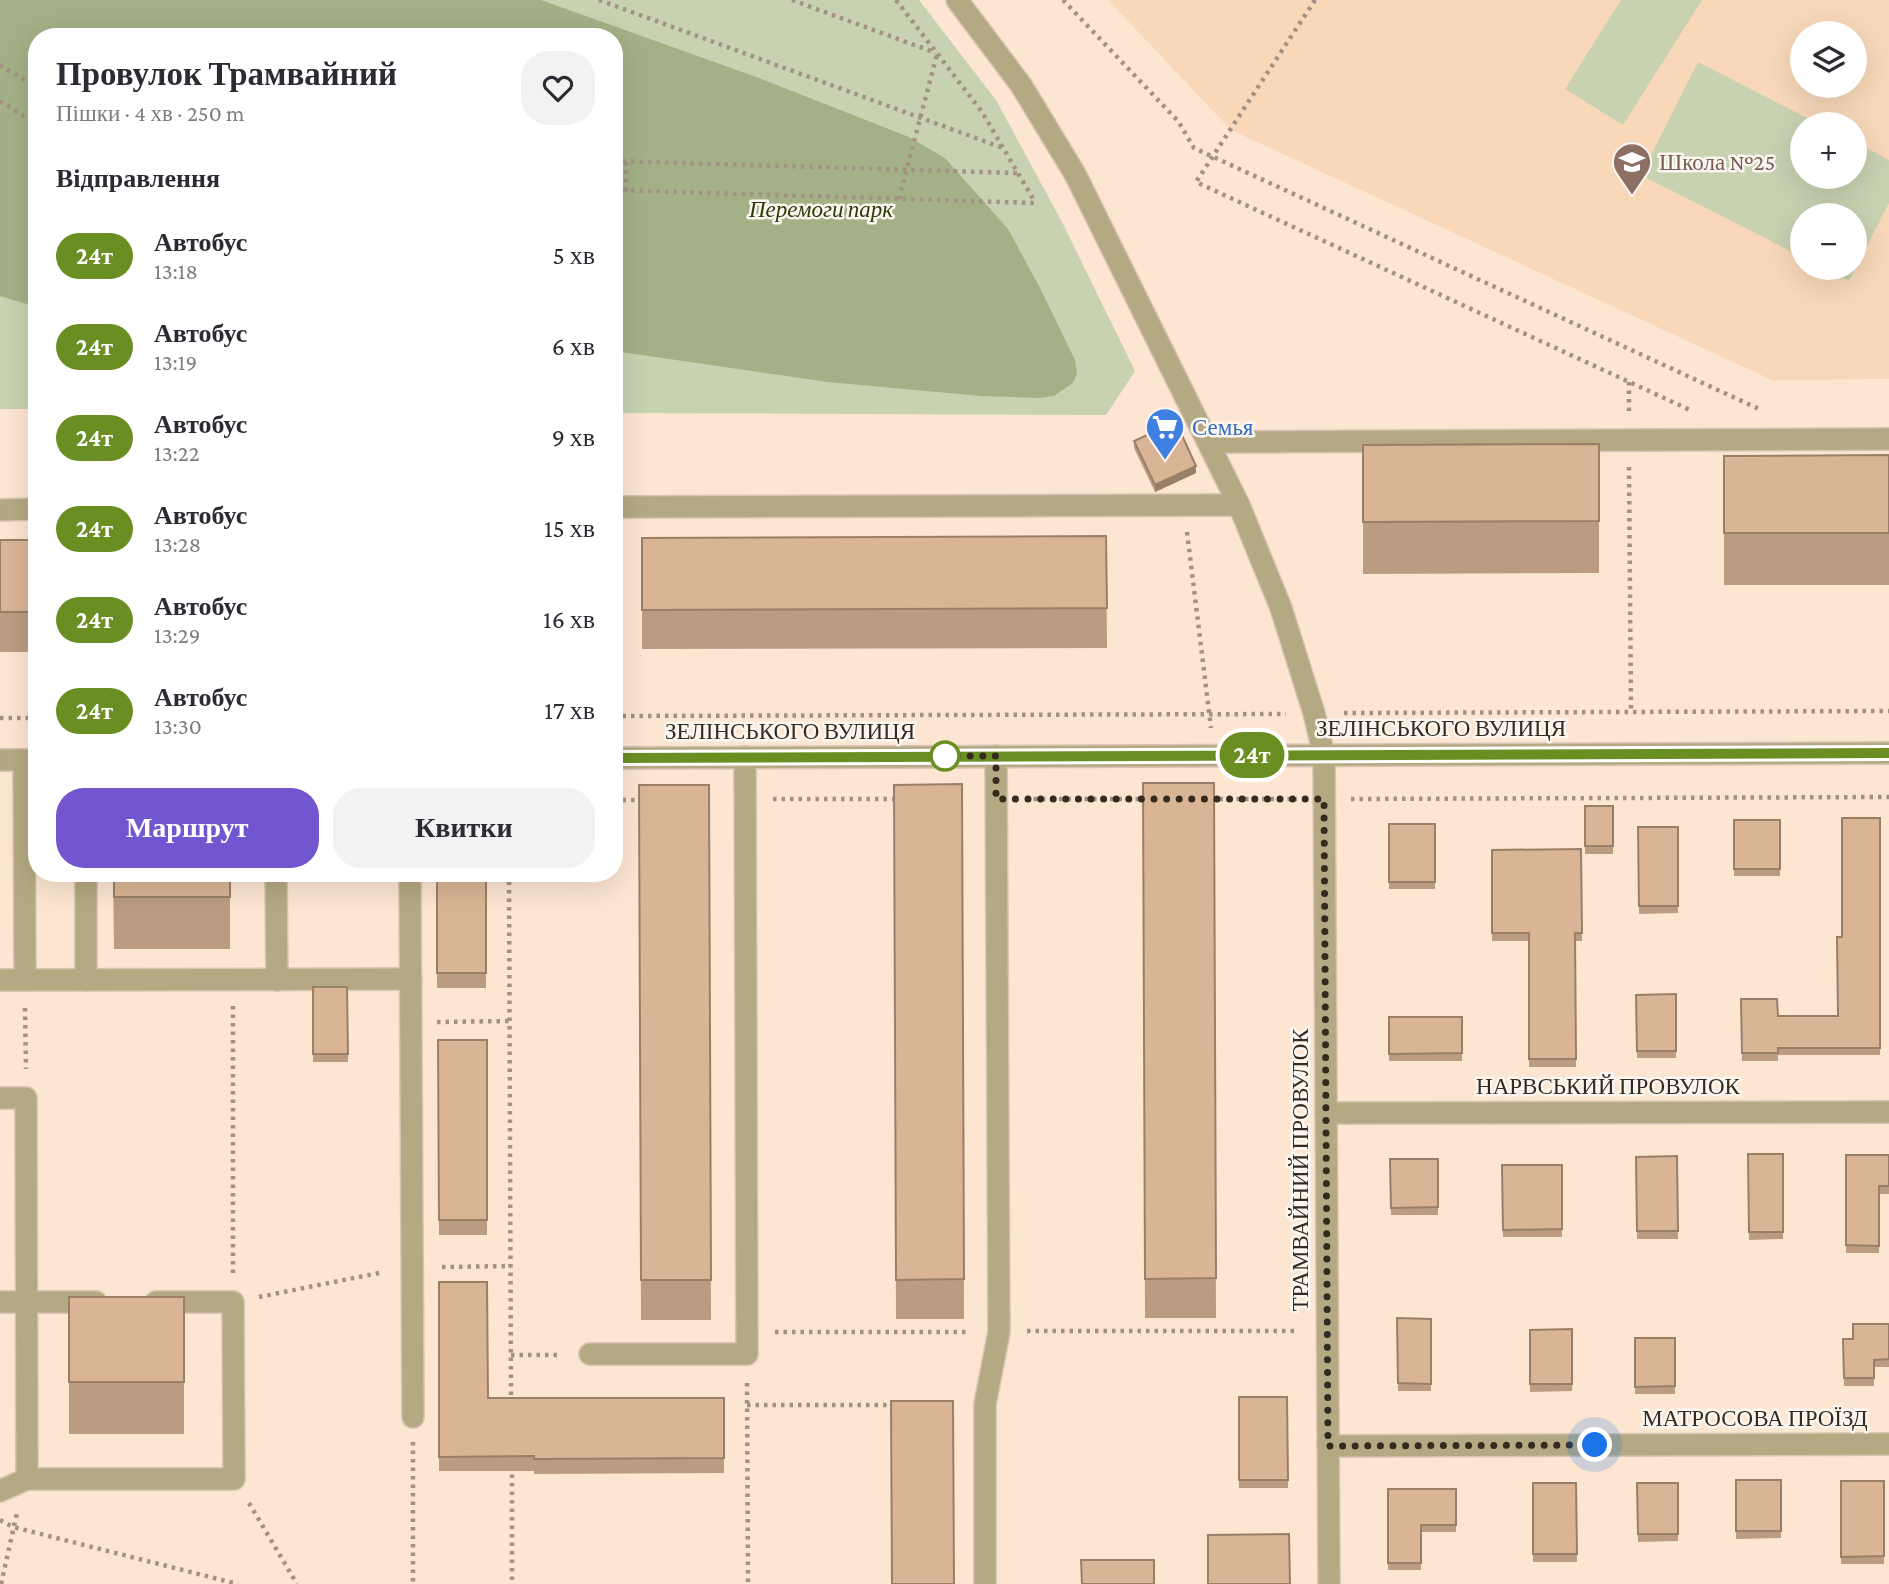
<!DOCTYPE html>
<html lang="uk">
<meta charset="utf-8">
<style>
:root{--surface:#fff;--page:#f2f2f3;--text:#2b2b33;--muted:#7c7c81;--accent:#7256cf}
body{margin:0;font-family:"Crimson Pro",serif;background:var(--page);color:var(--text);height:100vh;display:flex;flex-direction:column;font-size:26px;white-space:nowrap}
*{box-sizing:border-box;margin:0}
p{font-size:23px;color:var(--muted)}
.icon{flex:none;width:38px;height:38px;fill:none;stroke:currentColor;stroke-width:2;stroke-linecap:round;stroke-linejoin:round}
.map{position:relative;flex:1;overflow:hidden}
.side{position:absolute;left:28px;top:28px;width:595px;height:854px;display:flex;flex-direction:column;background:var(--surface);border-radius:28px;box-shadow:0 7px 28px #0002}
.side>*{flex:none}
.badge{padding:0 14px;border-radius:23px;font-size:24px;line-height:46px}
.tools{position:absolute;left:1790px;top:21px;display:grid;gap:14px}
.tools a{display:grid;place-items:center;width:77px;height:77px;border-radius:50%;background:var(--surface);box-shadow:0 7px 28px #0002;font-size:35px}
.you{position:absolute;width:35px;height:35px;margin:-18px;border:5px solid #fff;border-radius:50%;background:#1a73e8;box-shadow:0 0 0 10px #1a73e833}
.map>.badge{position:absolute;translate:-50% -50%;box-shadow:0 0 0 4px #fff}
h2{padding:0 28px;font-size:26px;line-height:63px}
.round{display:grid;place-items:center;flex:none;width:74px;height:74px;border-radius:28px;background:var(--page)}
.overview{display:flex;align-items:center;justify-content:space-between;height:119px;padding:0 28px}
h1{font-size:33px;font-weight:700;line-height:52px}
.primary-button{display:flex;gap:14px;margin-top:auto;padding:14px 28px}
.primary-button a{flex:1;height:80px;border-radius:28px;background:var(--accent);color:#fff;font-size:28px;font-weight:700;line-height:80px;text-align:center}
.primary-button a+a{background:var(--page);color:var(--text)}
ul{padding:0;list-style:none}
li{display:flex;align-items:center;gap:21px;height:91px;padding:0 28px}
li div{flex:1}
li b{display:block;font-size:26px}
li em{font-style:normal}
li .badge{min-width:77px;font-weight:700;text-align:center}
.map>svg:first-child{display:block}
</style>
<div class="map">
<svg width="1889" height="1584" viewBox="0 0 1889 1584">
<rect width="100%" height="100%" fill="#fce6d2"/>
<!-- built -->
<path fill="#f8d8b9" fill-rule="evenodd" d="M1108,0H1889V379L1772,380L1231,130ZM1802,33H1855V86H1802ZM1802,124H1855V177H1802ZM1802,215H1855V268H1802Z"/>
<!-- green -->
<g fill="#c8d2b1">
<path d="M0,0H919L996,100L1062,222L1135,371L1106,415L614,413V37H37V409H0Z"/>
<path d="M1621,0H1702L1623,125L1565,89Z"/>
<path d="M1698,62L1819,124H1802V177H1855V142L1889,160V203L1849,281L1824,268H1855V215H1802V257L1641,175Z"/>
</g>
<!-- forest -->
<path fill="#a4b186" d="M0,0H541L759,78L909,137L945,158L1008,229L1040,288L1075,360L1077,374L1073,383L1054,396L1038,398L981,396L828,382L614,351V37H37V307L0,296Z"/>
<g fill="none" stroke-linecap="round" stroke-linejoin="round">
<!-- minor casing -->
<g stroke="#d8c4b2" stroke-width="24">
<g id="minor">
<path d="M957,0L1021,85L1075,174L1239,505L1281,608L1314,713L1324,755L1329,1584"/>
<path d="M1209,442L1889,439"/>
<path d="M614,507L1239,505"/>
<path d="M0,510L37,509"/>
<path d="M614,758L1889,753"/>
<path d="M0,760H36"/>
<path d="M24,760L25,980"/>
<path d="M86,873V980"/>
<path d="M276,873L277,980"/>
<path d="M410,880L413,1417"/>
<path d="M0,980L411,979"/>
<path d="M0,1098H26L27,1479"/>
<path d="M1326,1113L1889,1112"/>
<path d="M0,1302H96"/>
<path d="M590,1354H747L745,757"/>
<path d="M1328,1446L1889,1444"/>
<path d="M0,1491L27,1479H234L233,1302H156"/>
<path d="M985,1584V1404L999,1332L996,756"/>
</g>
</g>
<!-- path -->
<g stroke="#a39283" stroke-width="4.5" stroke-dasharray="3.5 5" stroke-linecap="butt">
<path d="M599,0L1003,148"/>
<path d="M792,0L936,53"/>
<path d="M896,0L982,112L1035,202"/>
<path d="M1063,0L1178,121L1194,148L1759,409"/>
<path d="M1315,0L1196,182L1690,410"/>
<path d="M0,65L37,88"/>
<path d="M0,101L37,124"/>
<path d="M614,161L1017,173"/>
<path d="M614,190L1035,203"/>
<path d="M626,191V161"/>
<path d="M899,199L937,54"/>
<path d="M1629,382V412"/>
<path d="M1629,467L1631,712"/>
<path d="M1187,532L1211,728"/>
<path d="M1344,713L1889,711"/>
<path d="M614,716L1286,714"/>
<path d="M0,718H37"/>
<path d="M773,799H898"/>
<path d="M1025,799H1146"/>
<path d="M1211,799H1297"/>
<path d="M1351,799L1889,797"/>
<path d="M614,800H642"/>
<path d="M509,873L511,1401"/>
<path d="M233,1006V1273"/>
<path d="M25,1008L26,1069"/>
<path d="M437,1022L510,1021"/>
<path d="M442,1267L511,1266"/>
<path d="M259,1297L384,1272"/>
<path d="M1027,1331H1298"/>
<path d="M775,1332H969"/>
<path d="M511,1355H562"/>
<path d="M747,1383L748,1584"/>
<path d="M747,1405H896"/>
<path d="M413,1442V1584"/>
<path d="M512,1466V1584"/>
<path d="M249,1503L297,1584"/>
<path d="M0,1520L13,1527L238,1584"/>
<path d="M1,1584L17,1513"/>
</g>
<!-- minor -->
<use href="#minor" stroke="#b4a982" stroke-width="21"/>
</g>
<!-- wall -->
<g fill="#bb9c80">
<path d="M1134,441L1196,473L1155,492L1134,448Z"/>
<path d="M1599,444V573L1363,574V445Z"/>
<path d="M1889,455V585H1724V456Z"/>
<path d="M1106,536L1107,648L642,649V538Z"/>
<rect x="0" y="540" width="37" height="112"/>
<path d="M1143,783H1214L1216,1318H1145Z"/>
<path d="M962,784L964,1319H896L894,785Z"/>
<path d="M639,785H709L711,1320H641Z"/>
<rect x="1585" y="806" width="28" height="48"/>
<path d="M1880,818V1055H1778V1061H1742L1741,999L1778,1016H1838L1842,937Z"/>
<rect x="1734" y="820" width="46" height="56"/>
<rect x="1389" y="824" width="46" height="65"/>
<path d="M1638,827H1678V913L1639,914Z"/>
<path d="M1581,849L1582,941H1576V1067H1529V941H1492V850Z"/>
<path d="M113,873H230V949H114Z"/>
<rect x="437" y="873" width="49" height="115"/>
<path d="M313,987H347L348,1062H313Z"/>
<path d="M1676,994V1058H1637L1636,995Z"/>
<rect x="1389" y="1017" width="73" height="44"/>
<path d="M438,1040H487V1235H439Z"/>
<path d="M1748,1154H1783V1239L1749,1240Z"/>
<path d="M1846,1155H1889V1194H1879V1253H1846Z"/>
<path d="M1677,1156L1678,1239H1637L1636,1157Z"/>
<path d="M1390,1159H1438V1215H1391Z"/>
<path d="M1502,1165H1562V1237H1503Z"/>
<path d="M439,1282L488,1398H724V1473L534,1474V1471H439Z"/>
<rect x="69" y="1297" width="115" height="137"/>
<path d="M1397,1318L1431,1319V1391H1398Z"/>
<path d="M1889,1324V1367H1874V1386H1844L1843,1339H1853Z"/>
<path d="M1572,1329V1391L1530,1392V1330Z"/>
<rect x="1635" y="1338" width="40" height="56"/>
<path d="M1239,1397H1287L1288,1488H1239Z"/>
<path d="M1736,1480H1781V1538L1736,1539Z"/>
<rect x="1841" y="1481" width="43" height="83"/>
<path d="M1533,1483H1576L1577,1562H1533Z"/>
<path d="M1637,1483H1678V1541L1638,1542Z"/>
<path d="M1388,1489H1456V1532H1421V1570H1388Z"/>
</g>
<!-- shaded-wall -->
<path fill="#997f68" d="M1196,466V473L1155,492V485Z"/>
<!-- building -->
<g fill="#dab595" stroke="#997f68" stroke-width="2">
<path d="M1176,422L1196,466L1155,485L1134,441Z"/>
<path d="M1599,444V521L1363,522V445Z"/>
<path d="M1889,455V533H1724V456Z"/>
<path d="M1106,536L1107,608L642,610V538Z"/>
<rect x="0" y="540" width="37" height="72"/>
<path d="M1143,783H1214L1216,1278L1145,1279Z"/>
<path d="M962,784L964,1279L896,1280L894,785Z"/>
<path d="M639,785H709L711,1280H641Z"/>
<rect x="1585" y="806" width="28" height="40"/>
<path d="M1842,818H1880V1048H1778V1053H1742L1741,999H1777L1778,1016H1838L1837,937H1842Z"/>
<rect x="1734" y="820" width="46" height="49"/>
<rect x="1389" y="824" width="46" height="58"/>
<path d="M1638,827H1678V906H1639Z"/>
<path d="M1581,849L1582,933H1575L1576,1059H1529V933H1492V850Z"/>
<rect x="114" y="873" width="116" height="24"/>
<rect x="437" y="873" width="49" height="100"/>
<path d="M313,987H347L348,1054H313Z"/>
<path d="M1676,994V1051H1637L1636,995Z"/>
<path d="M1389,1017H1462V1053L1389,1054Z"/>
<path d="M438,1040H487V1220H439Z"/>
<path d="M1748,1154H1783V1232H1749Z"/>
<path d="M1846,1155H1889V1186H1879V1246L1846,1245Z"/>
<path d="M1677,1156L1678,1231H1637L1636,1157Z"/>
<path d="M1390,1159H1438V1207L1391,1208Z"/>
<path d="M1502,1165H1562V1229L1503,1230Z"/>
<path d="M439,1282H487L488,1398H724V1458L534,1459V1456L439,1457Z"/>
<rect x="69" y="1297" width="115" height="85"/>
<path d="M1397,1318L1431,1319V1384L1398,1383Z"/>
<path d="M1853,1324H1889V1359L1874,1360V1378H1844L1843,1339H1853Z"/>
<path d="M1572,1329V1384H1530V1330Z"/>
<path d="M1635,1338H1675V1386L1635,1387Z"/>
<path d="M1239,1397H1287L1288,1480H1239Z"/>
<path d="M891,1401H953L954,1584H892Z"/>
<rect x="1736" y="1480" width="45" height="51"/>
<path d="M1841,1481H1884V1556L1841,1557Z"/>
<path d="M1533,1483H1576L1577,1554H1533Z"/>
<path d="M1637,1483H1678V1534H1638Z"/>
<path d="M1388,1489H1456V1525H1421V1563H1388Z"/>
<path d="M1289,1534L1290,1584H1208V1535Z"/>
<path d="M1081,1560H1154V1584H1082Z"/>
</g>
<g fill="none" stroke-linecap="round" stroke-linejoin="round">
<!-- line casing -->
<g stroke="#fff" stroke-width="16">
<path id="line" d="M614,758L1889,753"/>
</g>
<!-- line -->
<use href="#line" stroke="#6b8e23" stroke-width="10"/>
<!-- walk -->
<path stroke="#342a20" stroke-width="7" stroke-dasharray="0 12.6" d="M945,756H996V799H1324L1328,1446L1595,1445"/>
</g>
<!-- icons -->
<defs>
<g id="school-pin" transform="scale(2.0125)"><path d="M0 17L-7.5 6A9.5 9.5 0 1 1 7.5 6Z" fill="#8d6e63" stroke="#fcf6f1"/><path d="M0-5L7-2L0 1L-7-2ZM-4 1L0 2.5L4 1V4Q0 6-4 4Z" fill="#fff"/></g>
<g id="supermarket-pin" transform="scale(2.0125)"><path d="M0 17L-7.5 6A9.5 9.5 0 1 1 7.5 6Z" fill="#3f7fe0" stroke="#fcf6f1"/><path d="M-6-5.5h2.5l.6 2H6L4.5 2H-2.5L-4.4-4H-6ZM-1.5 3.2a1.3 1.3 0 1 0 .1 0ZM3 3.2a1.3 1.3 0 1 0 .1 0Z" fill="#fff"/></g>
</defs>
<g fill-rule="evenodd">
<use href="#school-pin" x="1632" y="162"/>
<use href="#supermarket-pin" x="1165" y="427"/>
</g>
<!-- markers -->
<circle fill="#fff" stroke="#6b8e23" stroke-width="3.5" cx="945" cy="756" r="14"/>
<g text-anchor="middle" stroke-width="5" stroke-linejoin="round" paint-order="stroke">
<!-- education labels -->
<g font-size="23" fill="#785e54" stroke="#fcf6f1" text-anchor="start">
<text x="1659" y="170">Школа №25</text>
</g>
<!-- park labels -->
<g font-size="23" font-style="italic" fill="#2e3a07" stroke="#fcf6f1">
<text x="821" y="217">Перемоги парк</text>
</g>
<!-- shop labels -->
<g font-size="23" fill="#366cbe" stroke="#fcf6f1" text-anchor="start">
<text x="1192" y="435">Семья</text>
</g>
<!-- street labels -->
<g font-size="23" fill="#342a20" stroke="#fcf6f1">
<text x="1441" y="736">ЗЕЛІНСЬКОГО ВУЛИЦЯ</text>
<text x="790" y="739">ЗЕЛІНСЬКОГО ВУЛИЦЯ</text>
<text x="1608" y="1094">НАРВСЬКИЙ ПРОВУЛОК</text>
<text transform="translate(1300 1170) rotate(-90)" y="8">ТРАМВАЙНИЙ ПРОВУЛОК</text>
<text x="1755" y="1426">МАТРОСОВА ПРОЇЗД</text>
</g>
</g>
</svg>
<div class="tools">
<a><svg class="icon" aria-label="layers" viewBox="0 0 24 24"><path d="M12 4l9 5-9 5-9-5zM3 14l9 5 9-5"/></svg></a>
<a>+</a>
<a>−</a>
</div>
<div class="you" style="left:1595px;top:1445px"></div>
<b class="badge" style="left:1252px;top:755px;background:#6b8e23;color:#fff">24т</b>
<section class="side">
<div class="overview"><div><h1>Провулок Трамвайний</h1><p>Пішки · 4 хв · 250 m</p></div><a class="round"><svg class="icon" aria-label="heart" viewBox="0 0 24 24"><path d="M12 20l-8-8c-3-5 5-10 8-4 3-6 11-1 8 4z"/></svg></a></div>
<h2>Відправлення</h2>
<ul>
<li><span class="badge" style="background:#6b8e23;color:#fff">24т</span><div><b>Автобус</b><p>13:18</p></div><em>5 хв</em></li>
<li><span class="badge" style="background:#6b8e23;color:#fff">24т</span><div><b>Автобус</b><p>13:19</p></div><em>6 хв</em></li>
<li><span class="badge" style="background:#6b8e23;color:#fff">24т</span><div><b>Автобус</b><p>13:22</p></div><em>9 хв</em></li>
<li><span class="badge" style="background:#6b8e23;color:#fff">24т</span><div><b>Автобус</b><p>13:28</p></div><em>15 хв</em></li>
<li><span class="badge" style="background:#6b8e23;color:#fff">24т</span><div><b>Автобус</b><p>13:29</p></div><em>16 хв</em></li>
<li><span class="badge" style="background:#6b8e23;color:#fff">24т</span><div><b>Автобус</b><p>13:30</p></div><em>17 хв</em></li>
</ul>
<div class="primary-button"><a>Маршрут</a><a>Квитки</a></div>
</section>
</div>
